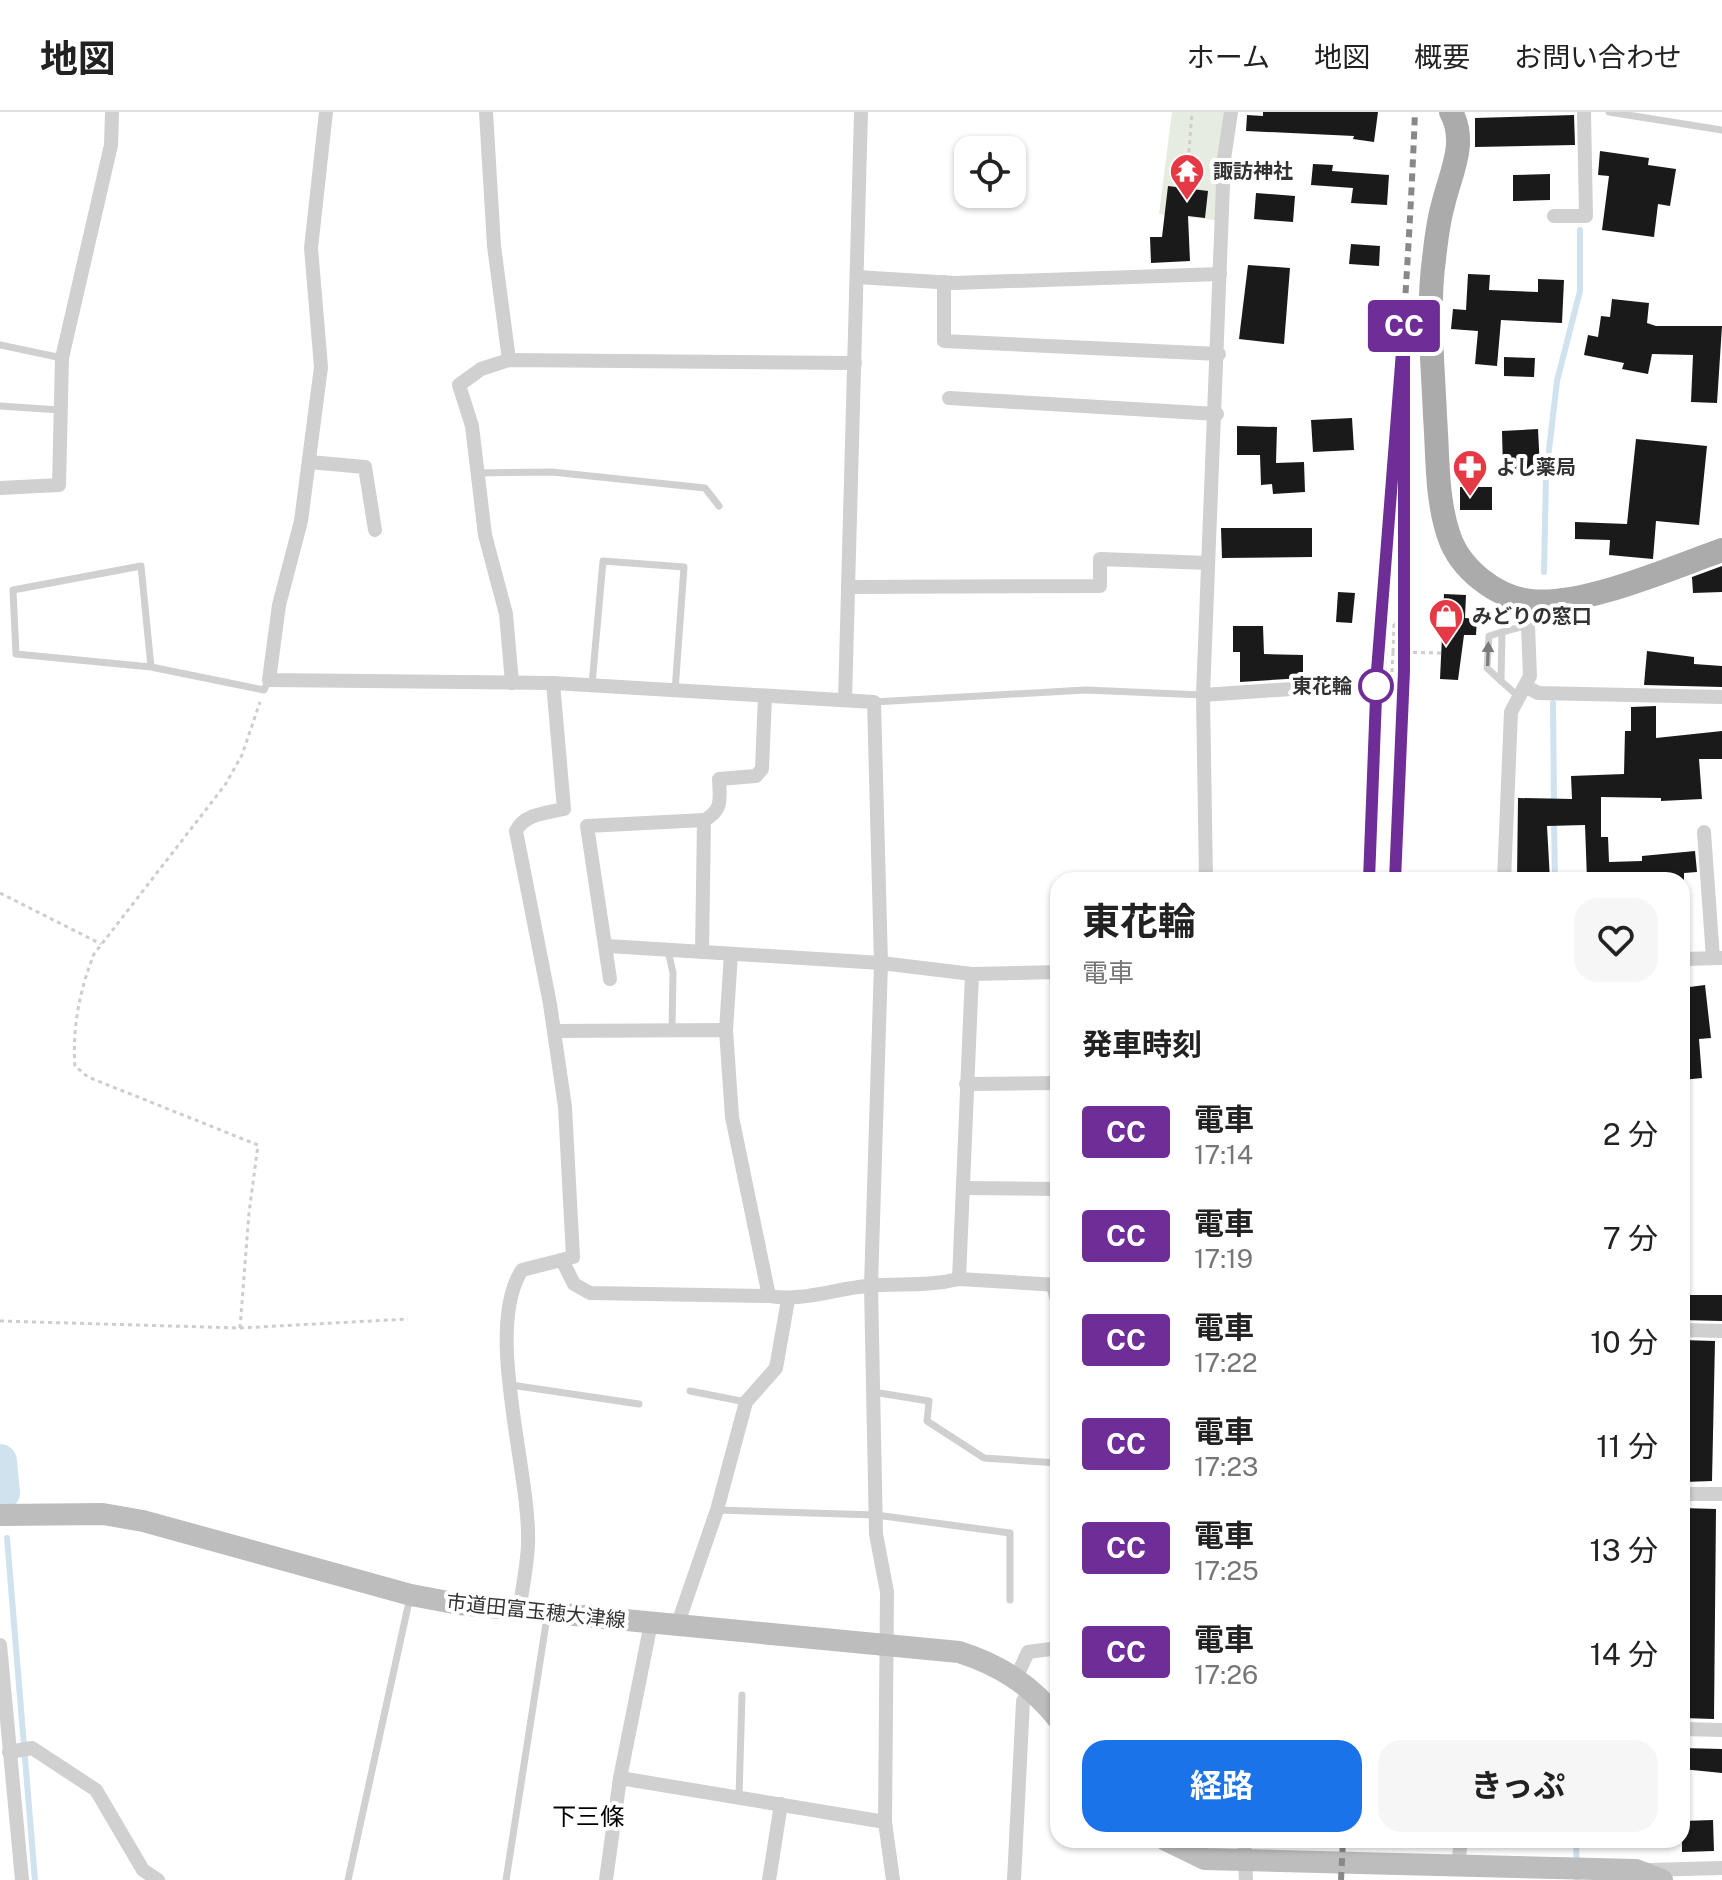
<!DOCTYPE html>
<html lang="ja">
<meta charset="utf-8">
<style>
:root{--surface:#fff;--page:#f6f6f6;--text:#222;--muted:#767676;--line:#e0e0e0;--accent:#1a73e8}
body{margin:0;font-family:"Public Sans","Noto Sans JP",sans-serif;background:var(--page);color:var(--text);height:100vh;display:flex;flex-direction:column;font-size:30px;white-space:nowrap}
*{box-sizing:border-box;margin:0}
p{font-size:26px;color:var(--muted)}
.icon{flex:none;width:44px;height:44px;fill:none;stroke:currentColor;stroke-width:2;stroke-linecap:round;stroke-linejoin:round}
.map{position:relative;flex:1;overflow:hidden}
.details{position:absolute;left:1050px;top:760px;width:640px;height:976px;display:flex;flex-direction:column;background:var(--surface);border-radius:24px;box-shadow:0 2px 6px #0004}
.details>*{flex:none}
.badge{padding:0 16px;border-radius:6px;font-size:28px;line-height:52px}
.fabs{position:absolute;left:954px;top:24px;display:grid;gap:16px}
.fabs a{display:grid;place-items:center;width:72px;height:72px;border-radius:16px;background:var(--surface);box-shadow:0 2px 6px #0004;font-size:40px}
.map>.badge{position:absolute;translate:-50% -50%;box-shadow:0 0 0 4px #fff}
h2{padding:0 32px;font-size:30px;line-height:72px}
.round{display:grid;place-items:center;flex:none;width:84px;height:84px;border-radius:24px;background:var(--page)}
.summary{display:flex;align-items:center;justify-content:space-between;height:136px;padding:0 32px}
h1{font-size:38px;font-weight:700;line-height:60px}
.button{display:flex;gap:16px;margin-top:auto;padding:16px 32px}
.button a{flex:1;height:92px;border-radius:24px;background:var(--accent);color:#fff;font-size:32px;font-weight:700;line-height:92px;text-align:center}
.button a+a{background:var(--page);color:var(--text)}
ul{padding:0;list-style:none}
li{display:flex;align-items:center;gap:24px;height:104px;padding:0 32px}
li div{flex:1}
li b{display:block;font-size:30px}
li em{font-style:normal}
li .badge{min-width:88px;font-weight:700;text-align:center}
header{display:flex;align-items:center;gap:48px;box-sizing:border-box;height:112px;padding:0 40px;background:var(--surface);border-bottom:2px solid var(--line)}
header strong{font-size:38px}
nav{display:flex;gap:44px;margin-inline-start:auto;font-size:28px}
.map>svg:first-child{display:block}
</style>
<header>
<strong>地図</strong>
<nav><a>ホーム</a><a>地図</a><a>概要</a><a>お問い合わせ</a></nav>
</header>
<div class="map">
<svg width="1722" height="1768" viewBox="0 0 1722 1768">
<rect width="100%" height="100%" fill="#fff"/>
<!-- green -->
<path fill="#e6ecdf" d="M1172,0H1224L1215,108L1159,102Z"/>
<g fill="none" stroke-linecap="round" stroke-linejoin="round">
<!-- stream -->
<g stroke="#cfe2ee" stroke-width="6">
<path d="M1544,460L1546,364L1557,269L1580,179V118"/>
<path d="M1553,591L1554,692"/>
<path d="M1554,708L1555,768"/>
<path d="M7,1426L35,1768"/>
<path d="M1576,1728L1577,1768"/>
</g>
<!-- river -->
<path stroke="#cfe2ee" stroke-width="34" d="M0,1349L3,1381"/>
</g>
<!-- building -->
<g fill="#1a1a1a">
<path d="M1263,0H1378L1374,30L1353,27L1354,24L1246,19L1247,3L1263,4Z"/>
<path d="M1574,3L1575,33L1475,35V6Z"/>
<path d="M1600,39L1649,46L1648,53L1676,57L1670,94L1658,92L1654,125L1602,118L1609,64L1598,63Z"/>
<path d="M1313,52L1333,53L1332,59L1389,63L1387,93L1351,91L1353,76L1311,73Z"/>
<path d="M1550,62V88L1513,89V63Z"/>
<path d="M1168,74L1208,79L1205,106L1188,104L1190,149L1151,151L1150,125H1162Z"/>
<path d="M1256,81L1295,84L1293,110L1254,107Z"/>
<path d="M1351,132L1380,134L1379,154L1349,152Z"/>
<path d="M1248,153L1290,156L1284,232L1239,227Z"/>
<path d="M1468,162L1490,163L1489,178L1538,180V167L1564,168L1562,211L1501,208L1497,254L1475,252L1478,219L1451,217L1453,197L1466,198Z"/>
<path d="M1612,187L1649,191L1647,211L1656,214H1722L1717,291L1691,290L1693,243L1652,242L1648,262L1622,257L1624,251L1584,243L1588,223L1598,225L1601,204L1610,205Z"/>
<path d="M1504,245L1535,246L1534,265L1504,264Z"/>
<path d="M1352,306L1354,338L1313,340L1311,308Z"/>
<path d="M1237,314L1277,315L1276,351L1304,350L1305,380L1273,382L1272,372L1261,373L1260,343H1237Z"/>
<path d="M1538,317L1540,357L1503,358L1502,319Z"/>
<path d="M1636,327L1707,334L1699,413L1656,409L1653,447L1609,443L1610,428L1575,427V410L1627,412Z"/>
<rect x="1460" y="375" width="32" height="23"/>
<path d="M1221,416H1312V445L1222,446Z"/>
<path d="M1722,454V480L1693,481L1692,465Z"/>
<path d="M1338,480L1355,481L1352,511L1336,510Z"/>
<path d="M1444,482L1466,483L1465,506L1477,507L1476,523H1464L1458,568L1440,567Z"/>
<path d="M1233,514H1263L1264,542L1303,543V566L1240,570V540H1233Z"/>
<path d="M1647,539L1694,545V552L1722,554V575L1644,573Z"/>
<path d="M1656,594V626L1722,619V647H1699L1702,687L1661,689V686L1601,685V725H1608L1609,750L1642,749V744L1695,739L1697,760L1684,761V768H1587L1585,713L1547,714L1550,768H1517L1518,686L1572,687L1571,664L1624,662L1625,619H1631V595Z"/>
<path d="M1705,873L1711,926L1699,927L1702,966L1682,968V876Z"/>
<path d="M1682,1183H1722V1209L1682,1208Z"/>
<path d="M1682,1228L1715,1229L1712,1369L1684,1370Z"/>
<path d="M1682,1396L1716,1397L1714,1607L1683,1606Z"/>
<path d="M1682,1636L1722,1637V1661L1682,1657Z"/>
<path d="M1713,1708L1714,1739L1682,1740V1709Z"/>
</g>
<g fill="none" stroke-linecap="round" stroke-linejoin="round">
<!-- path -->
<g stroke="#cdcdcd" stroke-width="3" stroke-dasharray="4 4" stroke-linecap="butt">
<path d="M1187,64L1192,0"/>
<path d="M1385,560L1387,511L1394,512L1393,540"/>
<path d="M1392,560L1393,540L1441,541"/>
<path d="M0,781L101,832"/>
<path d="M0,1209L240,1216L408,1207"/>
<path d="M240,1216L249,1101L258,1033L88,965L75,954C72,916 80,877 94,842L225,673L242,643L260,590"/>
</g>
<!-- lane -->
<g stroke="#d0d0d0" stroke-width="7">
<path d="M1609,0L1722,18"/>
<path d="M0,233L62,246"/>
<path d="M0,294L60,298"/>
<path d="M477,361L552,360L705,376L719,394"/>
<path d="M151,555L141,454L13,478L16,542L151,555L264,578L268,569"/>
<path d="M1501,569L1487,556L1489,524L1502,520"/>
<path d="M592,572L603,449L684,455L675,579"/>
<path d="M1519,585L1501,569L1502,520L1528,513"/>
<path d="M874,590L1085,578L1203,583"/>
<path d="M668,838L673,861L672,918"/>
<path d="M511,1273L639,1292"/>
<path d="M690,1279L746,1290"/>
<path d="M873,1280L929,1289L927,1309L984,1346L1058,1351"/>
<path d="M717,1398L876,1403L1010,1421V1488"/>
<path d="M739,1685L742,1583"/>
<path d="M348,1768L410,1485"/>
<path d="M506,1768L547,1505"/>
</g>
<!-- street -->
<g stroke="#d0d0d0" stroke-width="14">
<path d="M326,0L311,136L321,255L301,409L279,493L269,568L553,571L874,590L881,851L871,1174L876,1422L887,1480L885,1710L893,1768"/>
<path d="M486,0L494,134L509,248"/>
<path d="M1554,104H1586L1584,0"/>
<path d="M857,165L954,171L1220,162"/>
<path d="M944,170V229L1219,242"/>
<path d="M949,286L1217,302"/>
<path d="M309,350L365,355L375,418"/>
<path d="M0,376L59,373L62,246L111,33L112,0"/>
<path d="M848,475L1100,474V447L1208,451"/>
<path d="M512,571L506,502L485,423L472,314L459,273L481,257L509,248L855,251"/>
<path d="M1525,574L1538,581L1722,585"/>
<path d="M1203,583L1320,575"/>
<path d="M845,588L861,0"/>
<path d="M1704,720L1713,846"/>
<path d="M1206,768L1203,583L1224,47L1231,0"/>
<path d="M1504,768L1511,600L1530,564L1527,489"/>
<path d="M608,834L881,851L972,862L1058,860"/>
<path d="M702,840L704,708C723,699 720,686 719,667L756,664L762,657L765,584"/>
<path d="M1682,847L1722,846"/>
<path d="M972,862L959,1167L1058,1173"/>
<path d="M610,867L587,714L704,708"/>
<path d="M726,918L731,842"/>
<path d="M554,919L726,918L732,1005L769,1184"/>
<path d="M966,972L1058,971"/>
<path d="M963,1076L1058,1077"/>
<path d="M562,1148L574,1172L590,1181L769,1184C800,1190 834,1177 867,1174C900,1171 926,1175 959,1167"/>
<path d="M1053,1173L1058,1192"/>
<path d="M1682,1218L1722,1219"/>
<path d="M1682,1382H1722"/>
<path d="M519,1500C522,1478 527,1455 528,1433C531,1360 483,1218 522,1158L573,1145L565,995L550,892L516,719C524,702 546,701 564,697L553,571"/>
<path d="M677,1514L717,1398L746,1290L776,1256L788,1188"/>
<path d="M0,1533L22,1768"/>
<path d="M1016,1566L1028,1540L1058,1536"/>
<path d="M1682,1617L1722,1618"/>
<path d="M9,1640L32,1636L96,1678L143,1758L158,1768"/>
<path d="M620,1666L885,1710"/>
<path d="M1244,1728L1246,1768"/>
<path d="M1458,1754L1461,1728"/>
<path d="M1648,1758L1722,1756"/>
<path d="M606,1768L620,1666L651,1511"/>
<path d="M769,1768L781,1692"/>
<path d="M1014,1768L1023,1589L1031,1578"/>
</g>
<!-- secondary -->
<g stroke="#bdbdbd" stroke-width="22">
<path d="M0,1403L103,1402L143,1409L411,1483L459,1492L959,1540C1000,1553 1031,1573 1058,1607"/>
<path d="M1166,1728L1205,1747L1636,1758L1662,1768"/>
</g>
<!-- primary -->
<path stroke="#ababab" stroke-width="24" d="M1451,0C1468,31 1450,62 1443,93C1438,110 1436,129 1434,147C1427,198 1433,253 1435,304C1438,344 1436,386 1449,424C1460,457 1496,485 1530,489C1583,495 1671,456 1722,438"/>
<!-- rail -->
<g stroke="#888" stroke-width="6" stroke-dasharray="8 6" stroke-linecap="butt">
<path d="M1369,768C1378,511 1405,256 1415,0"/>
<path d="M1395,768L1404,559L1405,330"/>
<path d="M1341,1768L1343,1728"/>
</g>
</g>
<!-- one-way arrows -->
<defs><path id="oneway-solid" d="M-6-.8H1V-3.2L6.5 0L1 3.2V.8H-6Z" transform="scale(2)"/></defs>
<use fill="#7a7a7a" href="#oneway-solid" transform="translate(1488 542) rotate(-88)"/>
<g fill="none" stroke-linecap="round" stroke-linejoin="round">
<!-- line casing -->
<g stroke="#fff" stroke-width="18">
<path id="line" d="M1369,768L1377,559L1404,214V559L1395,768"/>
</g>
<!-- line -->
<use href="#line" stroke="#6f2d98" stroke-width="12"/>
</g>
<!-- icons -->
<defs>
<g id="temple-pin" transform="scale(1.8)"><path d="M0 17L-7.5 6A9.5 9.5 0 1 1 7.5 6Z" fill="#e63946" stroke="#fff"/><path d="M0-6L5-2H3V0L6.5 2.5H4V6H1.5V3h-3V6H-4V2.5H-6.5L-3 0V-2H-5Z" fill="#fff"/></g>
<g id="pharmacy-pin" transform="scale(1.8)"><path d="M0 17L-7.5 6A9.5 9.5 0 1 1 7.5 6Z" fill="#e63946" stroke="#fff"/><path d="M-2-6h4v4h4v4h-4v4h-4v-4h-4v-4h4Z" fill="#fff"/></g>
<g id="shop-pin" transform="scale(1.8)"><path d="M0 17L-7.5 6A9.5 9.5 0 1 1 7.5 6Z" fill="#e63946" stroke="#fff"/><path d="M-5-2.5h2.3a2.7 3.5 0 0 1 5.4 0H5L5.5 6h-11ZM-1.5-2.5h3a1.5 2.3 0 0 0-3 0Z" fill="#fff"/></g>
</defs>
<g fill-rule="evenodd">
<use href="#temple-pin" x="1187" y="59"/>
<use href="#pharmacy-pin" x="1470" y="355"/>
<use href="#shop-pin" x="1446" y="504"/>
</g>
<!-- markers -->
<circle fill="#fff" stroke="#6f2d98" stroke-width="4" cx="1376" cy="574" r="16"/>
<g text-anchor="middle" stroke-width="8" stroke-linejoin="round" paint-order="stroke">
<!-- poi labels -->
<g font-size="20" font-weight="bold" fill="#333" stroke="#fff" text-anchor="start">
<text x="1213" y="66">諏訪神社</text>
<text x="1496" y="362">よし薬局</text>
<text x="1472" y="511">みどりの窓口</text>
</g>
<!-- stop labels -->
<g font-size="20" font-weight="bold" fill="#333" stroke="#fff" text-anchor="end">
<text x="1352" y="581">東花輪</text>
</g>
<!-- street labels -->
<g font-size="20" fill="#333" stroke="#fff">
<text transform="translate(536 1499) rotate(6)" y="7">市道田富玉穂大津線</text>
</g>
<!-- quarter labels -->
<g font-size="24" fill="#000" stroke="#fff">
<text x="588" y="1713">下三條</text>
</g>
</g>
</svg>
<div class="fabs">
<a><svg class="icon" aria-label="locate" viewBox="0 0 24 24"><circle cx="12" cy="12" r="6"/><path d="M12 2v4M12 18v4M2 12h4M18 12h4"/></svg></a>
</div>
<b class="badge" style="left:1404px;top:214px;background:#6f2d98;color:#fff">CC</b>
<section class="details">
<div class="summary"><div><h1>東花輪</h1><p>電車</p></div><a class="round"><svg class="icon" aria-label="heart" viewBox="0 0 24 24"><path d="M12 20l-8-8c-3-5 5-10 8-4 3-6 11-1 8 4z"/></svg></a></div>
<h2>発車時刻</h2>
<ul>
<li><span class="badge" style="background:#6f2d98;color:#fff">CC</span><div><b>電車</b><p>17:14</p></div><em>2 分</em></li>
<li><span class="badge" style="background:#6f2d98;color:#fff">CC</span><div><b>電車</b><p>17:19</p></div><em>7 分</em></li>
<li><span class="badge" style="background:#6f2d98;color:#fff">CC</span><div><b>電車</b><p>17:22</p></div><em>10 分</em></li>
<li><span class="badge" style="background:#6f2d98;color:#fff">CC</span><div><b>電車</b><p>17:23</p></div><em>11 分</em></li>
<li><span class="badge" style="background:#6f2d98;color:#fff">CC</span><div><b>電車</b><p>17:25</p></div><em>13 分</em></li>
<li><span class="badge" style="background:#6f2d98;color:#fff">CC</span><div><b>電車</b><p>17:26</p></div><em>14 分</em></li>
</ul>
<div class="button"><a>経路</a><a>きっぷ</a></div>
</section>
</div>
